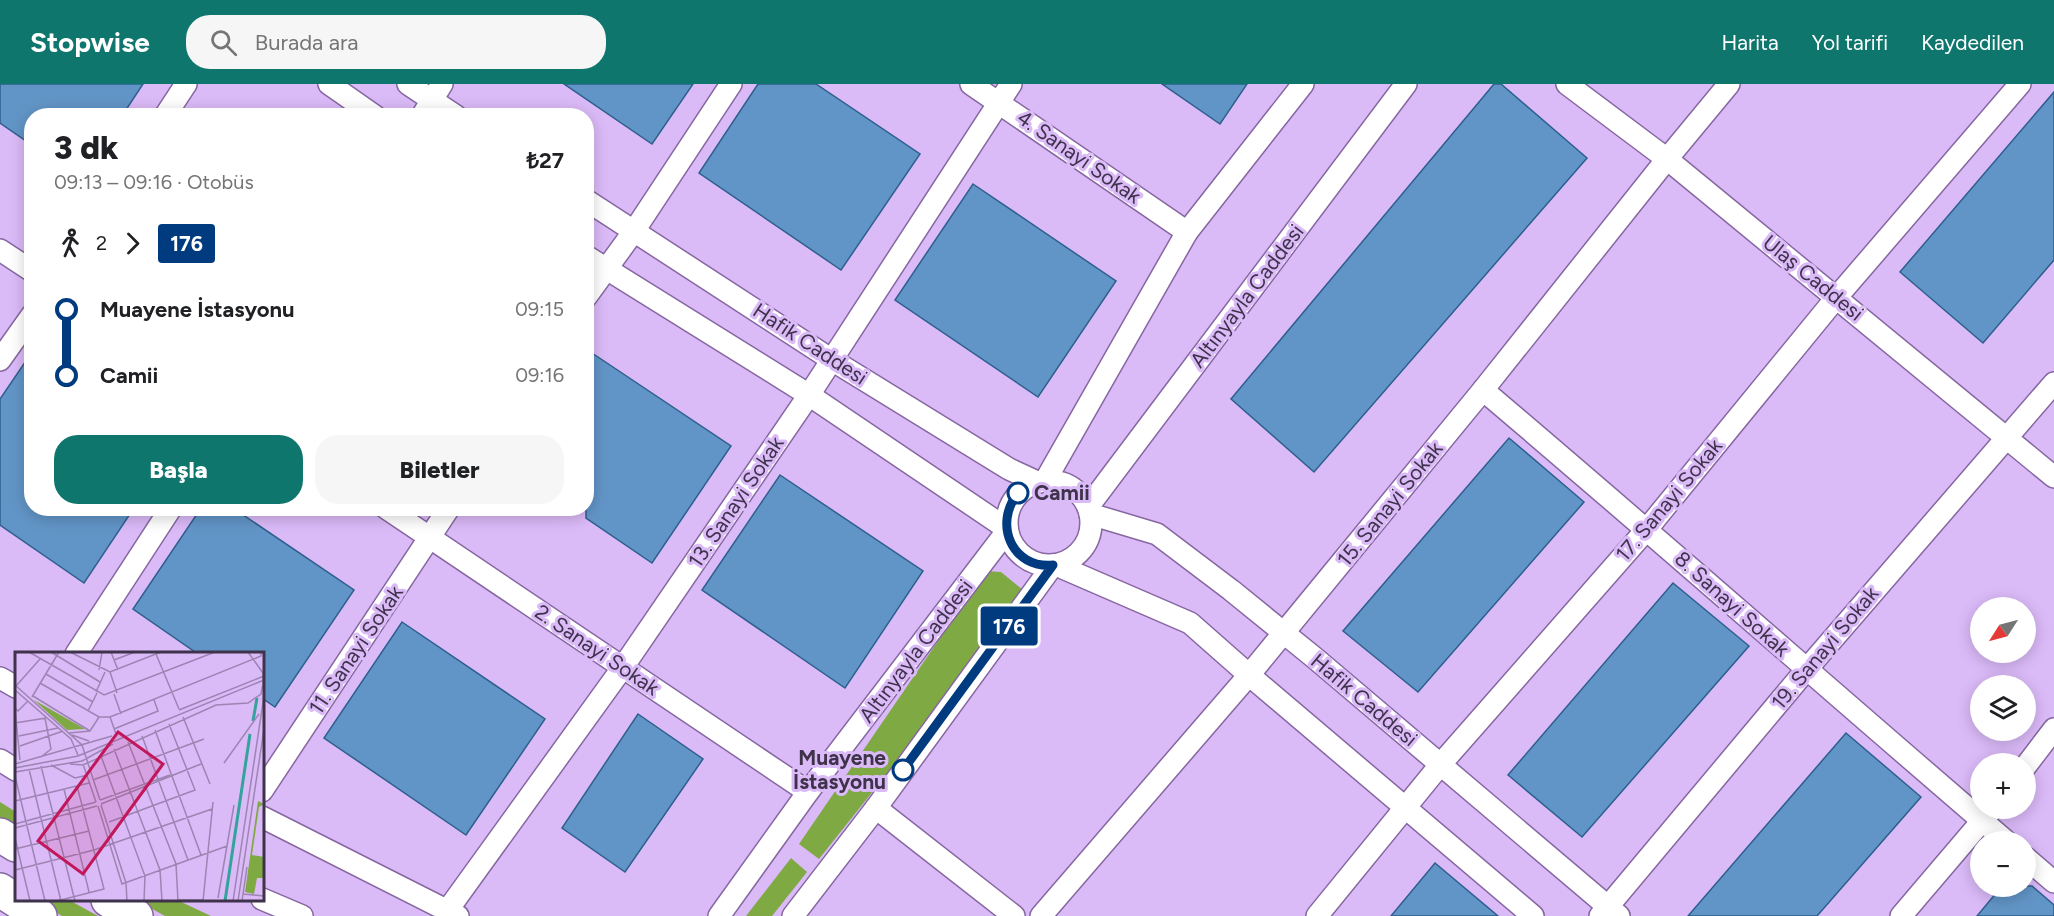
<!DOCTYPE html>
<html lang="tr">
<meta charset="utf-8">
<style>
:root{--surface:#fff;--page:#f6f6f6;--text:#202124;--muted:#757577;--accent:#0f766e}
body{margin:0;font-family:Figtree,sans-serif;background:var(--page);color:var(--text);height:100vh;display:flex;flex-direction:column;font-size:22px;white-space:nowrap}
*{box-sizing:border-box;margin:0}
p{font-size:20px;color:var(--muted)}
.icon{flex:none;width:33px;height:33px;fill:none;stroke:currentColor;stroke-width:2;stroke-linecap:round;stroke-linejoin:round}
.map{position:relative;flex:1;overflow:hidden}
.sheet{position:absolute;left:24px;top:24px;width:570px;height:408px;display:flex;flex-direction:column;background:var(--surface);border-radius:24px;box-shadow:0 3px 15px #0003}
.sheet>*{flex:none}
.badge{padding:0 12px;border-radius:4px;font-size:21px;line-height:39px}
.needle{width:39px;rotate:234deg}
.tools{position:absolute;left:1970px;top:513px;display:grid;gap:12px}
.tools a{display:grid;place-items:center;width:66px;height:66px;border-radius:50%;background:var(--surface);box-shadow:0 3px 15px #0003;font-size:30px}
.map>.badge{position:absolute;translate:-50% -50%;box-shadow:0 0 0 3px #fff}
.legs{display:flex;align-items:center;gap:9px;height:66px;padding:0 30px;font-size:20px}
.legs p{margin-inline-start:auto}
.summary{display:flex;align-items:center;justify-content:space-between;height:102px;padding:0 30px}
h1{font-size:33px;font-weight:800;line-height:45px}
.cta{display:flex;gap:12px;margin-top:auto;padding:12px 30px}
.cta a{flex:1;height:69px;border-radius:24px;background:var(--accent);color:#fff;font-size:24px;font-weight:800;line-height:69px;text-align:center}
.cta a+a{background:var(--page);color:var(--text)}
ul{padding:0 30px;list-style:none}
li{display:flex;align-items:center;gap:21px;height:66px;font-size:22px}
li i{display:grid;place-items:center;width:9px;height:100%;margin:0 8px;background:currentColor}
li i::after{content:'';width:15px;height:15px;margin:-8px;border:4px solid;border-radius:50%;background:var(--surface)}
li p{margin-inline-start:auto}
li:first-child i{background:linear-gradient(#0000 50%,currentColor 0)}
li:last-child i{background:linear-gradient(currentColor 50%,#0000 0)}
header{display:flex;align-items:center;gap:36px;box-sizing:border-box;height:84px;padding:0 30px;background:var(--accent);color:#fff}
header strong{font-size:28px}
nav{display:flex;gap:33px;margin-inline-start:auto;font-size:21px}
.search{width:420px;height:54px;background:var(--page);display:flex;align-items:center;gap:15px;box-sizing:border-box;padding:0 21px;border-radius:24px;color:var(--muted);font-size:22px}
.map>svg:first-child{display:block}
</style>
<header>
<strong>Stopwise</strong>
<div class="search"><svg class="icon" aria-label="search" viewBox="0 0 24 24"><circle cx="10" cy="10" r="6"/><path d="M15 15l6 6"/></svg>Burada ara</div>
<nav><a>Harita</a><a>Yol tarifi</a><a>Kaydedilen</a></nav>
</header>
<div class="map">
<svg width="2054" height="832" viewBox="0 0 2054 832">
<rect width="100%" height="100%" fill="#dbbaf8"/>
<!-- green -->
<g fill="#7fa943">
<path d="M986,487L1001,488L1029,511L819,775L799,760Z"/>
<path d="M0,718L16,728V747L0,738Z"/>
<path d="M791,774L807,788L772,832H746Z"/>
<path d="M36,816H69L98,832H62Z"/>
<path d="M136,816H177L211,832H165Z"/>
</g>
<!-- building -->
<g fill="#6295c7" stroke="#2d5f8d" stroke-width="1.5">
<path d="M0,0H143L122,32H32V61L0,39Z"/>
<path d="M564,0H693L652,60Z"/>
<path d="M758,0H816L920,70L841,186L699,89Z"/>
<path d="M1162,0H1247L1220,40Z"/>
<path d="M1494,0H1501L1587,74L1314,388L1231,315Z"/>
<path d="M2054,8V176L1983,259L1900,188Z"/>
<path d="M973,100L1116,197L1038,313L895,216Z"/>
<path d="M586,265L731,362L652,479L586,434Z"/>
<path d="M32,268V424H134L84,499L0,441V315Z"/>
<path d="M1509,354L1584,418L1418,608L1343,547Z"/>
<path d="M780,391L923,487L845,604L702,506Z"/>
<path d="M201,424H233L354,506L275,623L262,614V570H198L133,525Z"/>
<path d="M1673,499L1749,562L1582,753L1508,691Z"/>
<path d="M402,538L545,635L466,751L324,654Z"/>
<path d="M638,630L703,675L625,788L562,744Z"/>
<path d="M1846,649L1921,713L1817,832H1688Z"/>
<path d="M1435,779L1498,832H1391Z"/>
<path d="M2002,802H2032L2054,821V832H1977Z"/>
</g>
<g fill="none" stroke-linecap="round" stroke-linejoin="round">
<!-- street casing -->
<g stroke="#8667a0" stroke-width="24">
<g id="street">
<path d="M329,0L375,32"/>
<path d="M408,0L456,32"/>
<path d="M971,0L1187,148"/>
<path d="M1567,0L1667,75L2054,393"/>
<path d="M165,32L186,0"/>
<path d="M422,32L442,0"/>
<path d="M586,116L832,276L1009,385L1037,398"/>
<path d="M0,166L32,187"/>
<path d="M586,172L809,311L1006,444"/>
<path d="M586,213L634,147L731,0"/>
<path d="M0,276L32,231"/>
<path d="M1483,306C1659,455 1832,608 2007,758"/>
<circle cx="1049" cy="439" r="42"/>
<path d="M1045,397L1187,148L1303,0"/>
<path d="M1088,423L1406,0"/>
<path d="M386,424L808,708"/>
<path d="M1090,430L1157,450L1231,506L1316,575L1619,832"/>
<path d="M1056,481L1190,539L1249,591L1533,832"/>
<path d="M76,570L171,424"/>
<path d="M0,594L16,603"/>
<path d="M0,676L16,686"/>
<path d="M2025,683L2054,645"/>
<path d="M262,707L449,424"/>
<path d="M876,724L1014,832"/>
<path d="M262,733L458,832"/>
<path d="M2025,773L2054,798"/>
<path d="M262,815L302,832"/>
<path d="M447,827L623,583L809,311L1011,0"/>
<path d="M719,832L808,708L1007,447"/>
<path d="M793,832L876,724L1053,481"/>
<path d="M1041,832L1249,591L1483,306L1667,75L1729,0"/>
<path d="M1317,832L1440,681L1647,445L1836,214L2020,0"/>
<path d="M1600,832L1806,586L2054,299"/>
<path d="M1901,832L1993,724"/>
</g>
</g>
<!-- highway casing -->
<g stroke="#8667a0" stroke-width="36">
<g id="highway">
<path d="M0,751L16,761"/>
<path d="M0,806L40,832"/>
<path d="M108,816L136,832"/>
</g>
</g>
<!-- street -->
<use href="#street" stroke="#fff" stroke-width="21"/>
<!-- highway -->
<use href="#highway" stroke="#fff" stroke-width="33"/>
</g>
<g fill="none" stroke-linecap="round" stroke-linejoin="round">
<!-- line-1 casing -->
<g stroke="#fff" stroke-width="14">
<path id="line-1" d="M903,686L1053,481C1012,485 993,440 1018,409"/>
</g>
<!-- line-1 -->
<use href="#line-1" stroke="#003b80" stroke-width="9"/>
</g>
<!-- markers -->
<g fill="#fff" stroke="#003b80" stroke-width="3">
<circle cx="1018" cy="409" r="10"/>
<circle cx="903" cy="686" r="10"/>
</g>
<g text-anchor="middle" stroke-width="6" stroke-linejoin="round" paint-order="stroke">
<!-- street labels -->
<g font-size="21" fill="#3f324b" stroke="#dbbaf8">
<text transform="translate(1079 73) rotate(35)" y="7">4. Sanayi Sokak</text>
<text transform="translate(1813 194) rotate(39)" y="7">Ulaş Caddesi</text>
<text transform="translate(1247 212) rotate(-53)" y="7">Altınyayla Caddesi</text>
<text transform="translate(810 260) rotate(33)" y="7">Hafik Caddesi</text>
<text transform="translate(1669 416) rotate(-50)" y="7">17. Sanayi Sokak</text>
<text transform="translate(736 418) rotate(-56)" y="7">13. Sanayi Sokak</text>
<text transform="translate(1390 420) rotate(-51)" y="7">15. Sanayi Sokak</text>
<text transform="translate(1732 520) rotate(42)" y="7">8. Sanayi Sokak</text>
<text transform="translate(1825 564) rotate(-50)" y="7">19. Sanayi Sokak</text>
<text transform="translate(356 566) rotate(-56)" y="7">11. Sanayi Sokak</text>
<text transform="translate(597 566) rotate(34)" y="7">2. Sanayi Sokak</text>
<text transform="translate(916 567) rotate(-53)" y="7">Altınyayla Caddesi</text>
<text transform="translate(1364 616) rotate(40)" y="7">Hafik Caddesi</text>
</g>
<!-- stop labels -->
<g font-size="21" font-weight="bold" fill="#3f324b" stroke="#dbbaf8" text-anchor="start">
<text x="1034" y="416">Camii</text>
<text x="886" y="681" text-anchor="end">Muayene<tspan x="886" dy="24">İstasyonu</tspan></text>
</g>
</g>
<!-- overview -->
<g transform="translate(15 568)">
<rect width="249" height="249" fill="#dbbaf8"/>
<path d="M19,48L63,73L70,77L52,78ZM243,149L249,152L244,155L237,203L249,205V226H242L239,242L230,240Z" fill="#7fa943"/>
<path fill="none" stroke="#33a39b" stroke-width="3" d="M238,69L242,46M210,249L235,82"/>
<path fill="none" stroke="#9d84b3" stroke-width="1.5" d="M14,0L89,43L200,0M36,0L85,30M55,0L95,20L146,0M96,0L103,18M141,2L164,57M99,8L120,0M84,18L87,0M95,20L102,41M31,22L78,50M25,31L84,65H95L246,4V0M0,33L67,93L85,148M1,34L25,7M0,38L56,87L63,103M81,40L90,20M99,42L106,62M18,44L75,79M17,45L44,0M0,56L3,59L13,49M0,58L5,108M164,58L249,24M73,59L82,41M95,65L101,82M168,65L195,132M0,71L31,66M99,77L143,59L139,48M140,78L186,203M54,81L75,79L84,65M57,83L74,89M4,84L43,76M127,84L173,208M113,90L161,212L163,249M5,94L48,79M99,97L145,218L147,249M86,104L130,224L129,249M26,105L36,97L30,66M209,111L244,62M0,112L97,84M55,112L68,113L201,53L233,51L246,42L248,32V21L233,0M68,112L81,150M36,113L60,126L73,123M26,114L60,249M0,116L63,104L249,28M14,117L46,249M0,120L67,109L98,92M0,124L30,249M78,128L189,87M49,137L74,240M85,148L155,123M0,149L74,131M86,152L186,112M86,153L111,231L112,249M83,154L107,232L212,194M94,170L180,138L154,72M0,172L81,150M0,176L82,154M0,186L15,249M0,197L74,179M0,218L79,198L197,157M228,242L249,244M203,246L219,153M163,248H188M42,249L89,237L62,134M188,249L198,150M218,249L249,44M223,249L249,77M227,249L232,215"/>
<path fill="#c2185b" fill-opacity="0.15" stroke="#c2185b" stroke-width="3" d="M103,80L148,112L68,222L23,189Z"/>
<rect width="249" height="249" fill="none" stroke="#3f324b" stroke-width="3"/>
</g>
</svg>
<div class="tools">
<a><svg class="needle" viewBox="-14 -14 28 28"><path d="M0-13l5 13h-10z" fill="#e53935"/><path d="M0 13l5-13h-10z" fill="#757577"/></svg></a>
<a><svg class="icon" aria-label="layers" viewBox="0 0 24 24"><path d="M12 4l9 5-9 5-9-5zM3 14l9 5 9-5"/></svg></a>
<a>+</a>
<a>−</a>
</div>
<b class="badge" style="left:1009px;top:542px;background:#003b80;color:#fff">176</b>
<section class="sheet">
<div class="summary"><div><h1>3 dk</h1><p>09:13 – 09:16 · Otobüs</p></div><b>₺27</b></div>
<div class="legs"><svg class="icon" aria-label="walk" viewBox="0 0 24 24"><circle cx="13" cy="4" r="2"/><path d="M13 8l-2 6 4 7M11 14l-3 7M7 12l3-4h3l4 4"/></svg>2<svg class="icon" aria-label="forward" viewBox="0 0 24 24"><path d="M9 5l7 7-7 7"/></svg><b class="badge" style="background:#003b80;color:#fff">176</b></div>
<ul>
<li><i style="color:#003b80"></i><b>Muayene İstasyonu</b><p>09:15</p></li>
<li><i style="color:#003b80"></i><b>Camii</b><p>09:16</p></li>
</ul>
<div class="cta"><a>Başla</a><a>Biletler</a></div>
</section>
</div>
